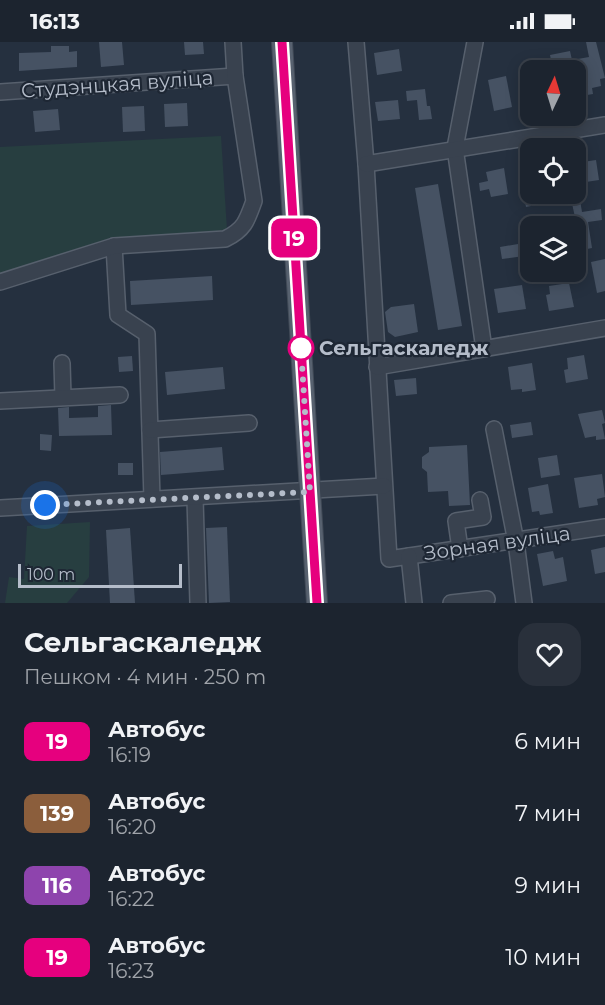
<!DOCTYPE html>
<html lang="ru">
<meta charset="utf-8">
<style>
:root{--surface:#1c242f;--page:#29303b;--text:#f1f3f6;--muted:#a0a4aa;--line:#3a414b}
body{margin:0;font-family:Montserrat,sans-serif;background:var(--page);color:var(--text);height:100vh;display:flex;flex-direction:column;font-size:22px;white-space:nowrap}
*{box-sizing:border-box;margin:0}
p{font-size:20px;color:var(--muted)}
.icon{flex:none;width:33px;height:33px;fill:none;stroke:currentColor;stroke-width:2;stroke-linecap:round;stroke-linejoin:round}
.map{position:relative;height:561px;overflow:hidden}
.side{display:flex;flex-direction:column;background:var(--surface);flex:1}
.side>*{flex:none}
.badge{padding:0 12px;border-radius:9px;font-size:21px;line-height:39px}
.needle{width:39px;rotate:4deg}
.controls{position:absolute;left:520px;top:18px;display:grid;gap:12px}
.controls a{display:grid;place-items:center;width:66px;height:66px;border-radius:12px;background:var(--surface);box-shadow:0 3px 15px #0003,0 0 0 2px var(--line);font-size:30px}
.scale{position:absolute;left:18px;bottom:15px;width:164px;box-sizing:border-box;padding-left:6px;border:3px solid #b5bdca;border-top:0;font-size:16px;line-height:21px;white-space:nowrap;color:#b5bdca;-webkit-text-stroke:4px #1e2734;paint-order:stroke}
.you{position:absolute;width:30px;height:30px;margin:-15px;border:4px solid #fff;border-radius:50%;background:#1a73e8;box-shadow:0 0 0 9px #1a73e833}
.map>.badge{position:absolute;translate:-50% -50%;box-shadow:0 0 0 3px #fff}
.round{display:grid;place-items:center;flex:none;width:63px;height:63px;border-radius:18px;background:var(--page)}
.summary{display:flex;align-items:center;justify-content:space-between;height:102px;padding:0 24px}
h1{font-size:28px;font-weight:700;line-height:45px}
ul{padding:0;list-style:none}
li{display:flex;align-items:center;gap:18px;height:72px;padding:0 24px}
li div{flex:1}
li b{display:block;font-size:22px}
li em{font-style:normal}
li .badge{min-width:66px;font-weight:700;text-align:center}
.status{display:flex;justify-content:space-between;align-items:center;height:42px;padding:0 30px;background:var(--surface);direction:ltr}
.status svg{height:16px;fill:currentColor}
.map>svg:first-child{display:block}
</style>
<div class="status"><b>16:13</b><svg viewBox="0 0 49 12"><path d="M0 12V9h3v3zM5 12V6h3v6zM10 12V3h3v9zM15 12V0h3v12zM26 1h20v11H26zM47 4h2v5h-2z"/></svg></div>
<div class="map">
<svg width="605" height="561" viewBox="0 0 605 561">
<rect width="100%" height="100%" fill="#25303f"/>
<!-- green -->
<g fill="#273e40">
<path d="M221,94L227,188L108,200L0,232V105Z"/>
<path d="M90,480L89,535L67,561H5L9,535L24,537L27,484Z"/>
</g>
<!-- building -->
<g fill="#465263">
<path d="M99,0H122L124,23L101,25Z"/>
<path d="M184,0H203L204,12L185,13Z"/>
<path d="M586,0H596L605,36L600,37L601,44L592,46L593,52L581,54L577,28H553L550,13L570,9L572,18L589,15Z"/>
<path d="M51,4H69V10L77,9V25L19,29V11L51,10Z"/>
<path d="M399,7L402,29L377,33L374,11Z"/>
<path d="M506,34L512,65L494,69L488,38Z"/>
<path d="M425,47L427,64H430L432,77L419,78L417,58L407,59L406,49Z"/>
<path d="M398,58L400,77L378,79L375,60Z"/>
<path d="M187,61L188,84L165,85L164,62Z"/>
<path d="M144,64L145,89L123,90L122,65Z"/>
<path d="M58,67L60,88L35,90L33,69Z"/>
<path d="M596,118L599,138L586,140V143L577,145L576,121Z"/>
<path d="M531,125V164L526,165L520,127Z"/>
<path d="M504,126L508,152L491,155L489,147L480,149L479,141L488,139L486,130Z"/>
<path d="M438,142L462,284L438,288L415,146Z"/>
<path d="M570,152H579L582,170L601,167L602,178L588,180L592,206L582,208Z"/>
<path d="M518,202L519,204L531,202V213L502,217L500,205Z"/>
<path d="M605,217V249L597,251L591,220Z"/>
<path d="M212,234L213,258L131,263L130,239Z"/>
<path d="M569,241L574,265L549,269L546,253L550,252L549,244Z"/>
<path d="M522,243L526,267L498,271L494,247Z"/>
<path d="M414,262L418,290L395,295L388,290L385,270L391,265Z"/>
<path d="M584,313L588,337L566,341L564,328L568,327L567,316Z"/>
<path d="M132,314L133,329L119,330L118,315Z"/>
<path d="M532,321L536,348L522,350V347L511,348L508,325Z"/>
<path d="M223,325L225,347L167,353L165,330Z"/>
<path d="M416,336L417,352L396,354L394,338Z"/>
<path d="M111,363L112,393L59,394L58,366L69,365V376L98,375V364Z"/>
<path d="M602,368L605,381L602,382L605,397L596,398V394L585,396L578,372Z"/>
<path d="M531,380L533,393L512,396L510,383Z"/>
<path d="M40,392L52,393L51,409L40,408Z"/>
<path d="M467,403L470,463L449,464L448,449L428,450L427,430L422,426V415L429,410V405Z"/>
<path d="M222,405L224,428L161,433L160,410Z"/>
<path d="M557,413L560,433L541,436L538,416Z"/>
<rect x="118" y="421" width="15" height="12"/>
<path d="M602,432L605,455L597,457L598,463L579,466L574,436Z"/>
<path d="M548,442L553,471L540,473L539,469L532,470L528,446Z"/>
<path d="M227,485L230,560L209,561L206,486Z"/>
<path d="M130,486L135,561H110L106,488Z"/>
<path d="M605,505V530L595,532L591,508Z"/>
<path d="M553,509L555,517L563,515L567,539L543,544L537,512Z"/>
</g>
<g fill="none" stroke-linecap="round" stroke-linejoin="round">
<!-- minor casing -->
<g stroke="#57606d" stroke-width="18">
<g id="minor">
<path d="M356,0L366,122L389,517L605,485"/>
<path d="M475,0L455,106L484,307"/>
<path d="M0,50L235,34"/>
<path d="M366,122L605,83"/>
<path d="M114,204L118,273L147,292L152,457"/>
<path d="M0,240L114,204L225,197C244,188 247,179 254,159L235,34L233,0"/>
<path d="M62,321L63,355"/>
<path d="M377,325L605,286"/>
<path d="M0,359L120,353"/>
<path d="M494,387L516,500L524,561"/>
<path d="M150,388L249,381"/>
<path d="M195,456L198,561"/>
<path d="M0,466L384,444"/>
<path d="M460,507L456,479L483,475L480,458"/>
<path d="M409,514L414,561"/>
<path d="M451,561L487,557"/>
</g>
</g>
<!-- major casing -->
<g stroke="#424b58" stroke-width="22">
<path id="major" d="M282,0L317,561"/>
</g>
<!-- minor -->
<use href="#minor" stroke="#39424f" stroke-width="15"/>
<!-- major -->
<use href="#major" stroke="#57616f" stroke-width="20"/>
</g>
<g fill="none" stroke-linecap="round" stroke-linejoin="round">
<!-- line casing -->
<g stroke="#fff" stroke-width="14">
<path id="line" d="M282,0L317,561"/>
</g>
<!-- line -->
<use href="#line" stroke="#e6007e" stroke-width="9"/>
<!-- walk -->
<path stroke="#b5bdca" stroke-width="6" stroke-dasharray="0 10.8" d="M45,463L310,450L301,306"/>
</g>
<!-- markers -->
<circle fill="#fff" stroke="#e6007e" stroke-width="3" cx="301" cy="306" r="12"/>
<g text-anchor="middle" stroke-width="4.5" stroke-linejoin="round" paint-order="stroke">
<!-- street labels -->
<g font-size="20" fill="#b5bdca" stroke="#1e2734">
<text transform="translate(117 42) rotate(-4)" y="7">Студэнцкая вуліца</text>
<text transform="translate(497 501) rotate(-8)" y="7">Зорная вуліца</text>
</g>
<!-- stop labels -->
<g font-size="20" font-weight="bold" fill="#b5bdca" stroke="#1e2734" text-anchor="start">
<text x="319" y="313">Сельгаскаледж</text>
</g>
</g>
</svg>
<div class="controls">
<a><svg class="needle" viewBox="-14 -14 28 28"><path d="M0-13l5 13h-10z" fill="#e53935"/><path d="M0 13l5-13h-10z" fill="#a0a4aa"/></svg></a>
<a><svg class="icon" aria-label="locate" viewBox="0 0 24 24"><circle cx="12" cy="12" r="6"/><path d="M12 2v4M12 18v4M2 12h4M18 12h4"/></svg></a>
<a><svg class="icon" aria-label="layers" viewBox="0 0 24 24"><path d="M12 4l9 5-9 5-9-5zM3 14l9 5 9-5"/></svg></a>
</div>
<div class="scale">100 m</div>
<div class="you" style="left:45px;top:463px"></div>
<b class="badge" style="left:294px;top:196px;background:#e6007e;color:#fff">19</b>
</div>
<section class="side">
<div class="summary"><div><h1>Сельгаскаледж</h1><p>Пешком · 4 мин · 250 m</p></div><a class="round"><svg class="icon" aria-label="heart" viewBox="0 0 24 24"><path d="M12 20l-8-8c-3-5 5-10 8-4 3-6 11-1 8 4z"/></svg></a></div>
<ul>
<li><span class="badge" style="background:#e6007e;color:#fff">19</span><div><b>Автобус</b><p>16:19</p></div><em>6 мин</em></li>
<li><span class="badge" style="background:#8b5e3c;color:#fff">139</span><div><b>Автобус</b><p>16:20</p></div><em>7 мин</em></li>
<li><span class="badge" style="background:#8e44ad;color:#fff">116</span><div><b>Автобус</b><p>16:22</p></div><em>9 мин</em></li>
<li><span class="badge" style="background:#e6007e;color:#fff">19</span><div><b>Автобус</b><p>16:23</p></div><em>10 мин</em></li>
</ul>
</section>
